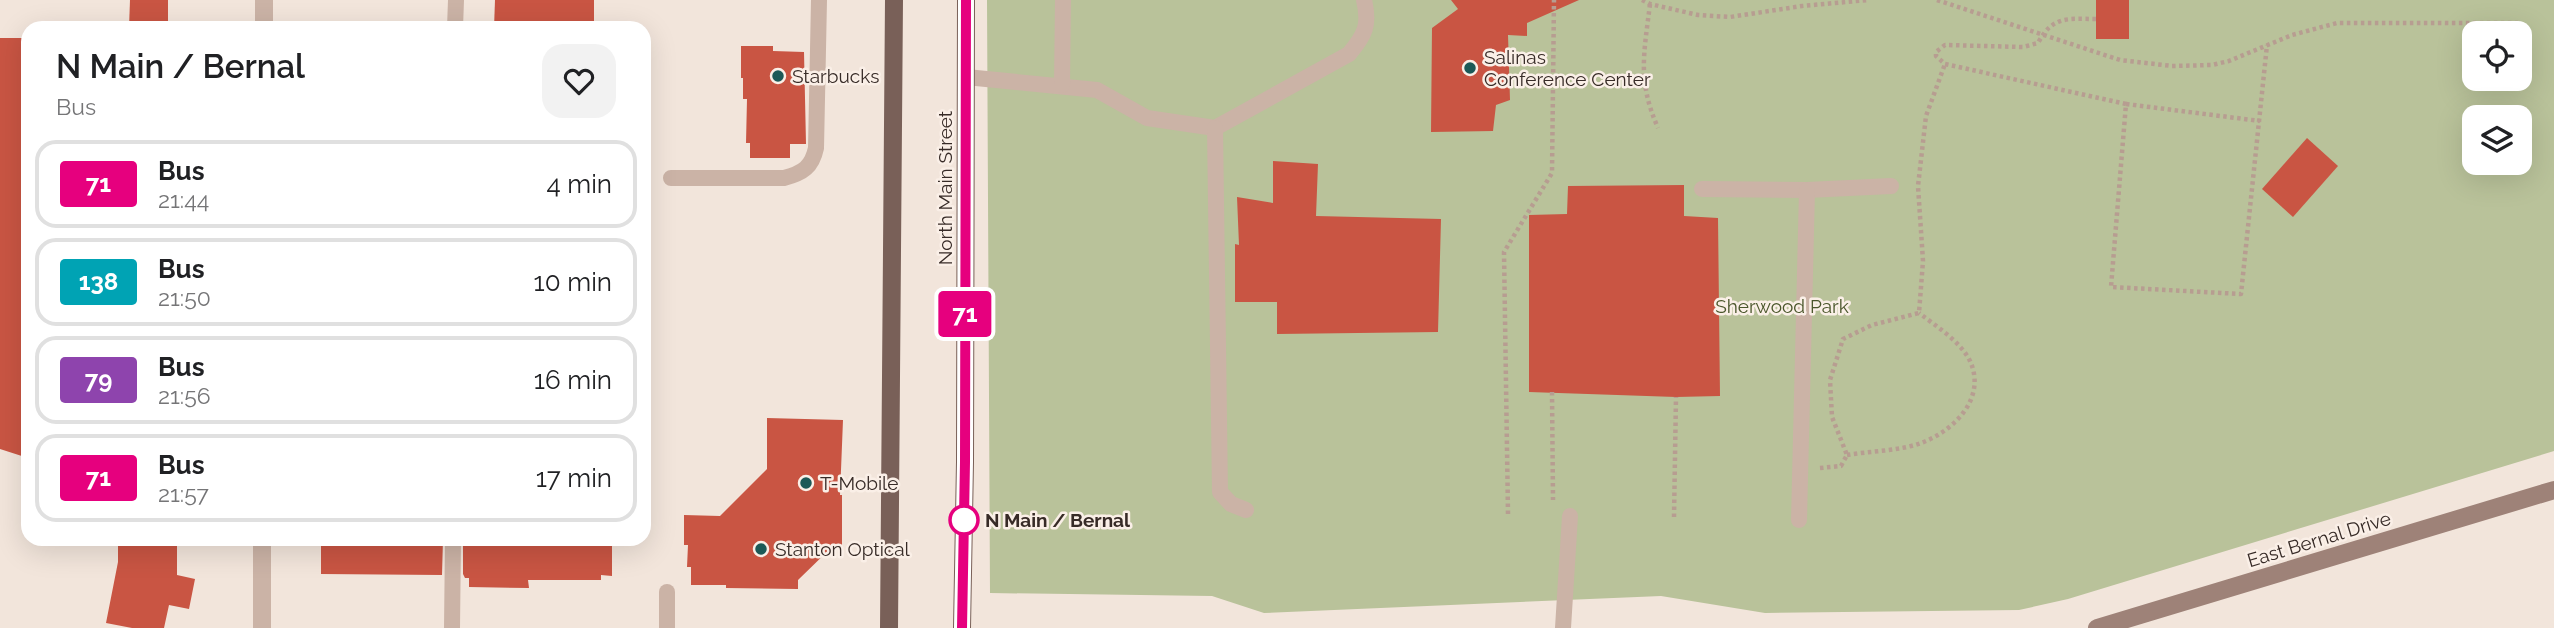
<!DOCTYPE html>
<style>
:root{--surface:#fff;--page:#f2f2f2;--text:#202124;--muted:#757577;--line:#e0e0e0}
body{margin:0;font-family:Raleway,sans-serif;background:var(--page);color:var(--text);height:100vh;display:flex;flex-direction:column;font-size:26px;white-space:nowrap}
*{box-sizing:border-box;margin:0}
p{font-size:23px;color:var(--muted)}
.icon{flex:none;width:38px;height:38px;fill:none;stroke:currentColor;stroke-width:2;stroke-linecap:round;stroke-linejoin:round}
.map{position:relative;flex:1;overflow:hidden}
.drawer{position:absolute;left:21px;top:21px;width:630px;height:525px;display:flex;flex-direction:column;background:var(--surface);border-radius:21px;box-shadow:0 7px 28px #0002}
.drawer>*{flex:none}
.badge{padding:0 14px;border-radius:5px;font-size:24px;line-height:46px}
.buttons{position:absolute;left:2462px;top:21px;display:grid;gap:14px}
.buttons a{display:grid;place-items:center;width:70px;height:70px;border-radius:14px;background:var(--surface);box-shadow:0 7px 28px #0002;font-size:35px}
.map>.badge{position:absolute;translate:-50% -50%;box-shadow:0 0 0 4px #fff}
.round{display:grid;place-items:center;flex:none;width:74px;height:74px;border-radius:21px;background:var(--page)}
.head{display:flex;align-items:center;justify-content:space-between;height:119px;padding:0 35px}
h1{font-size:33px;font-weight:600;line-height:52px}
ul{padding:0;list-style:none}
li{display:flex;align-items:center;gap:21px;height:88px;margin:0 14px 10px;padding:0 21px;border:4px solid var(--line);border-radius:21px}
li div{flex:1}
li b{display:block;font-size:26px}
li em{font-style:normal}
li .badge{min-width:77px;font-weight:700;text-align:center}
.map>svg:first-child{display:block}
</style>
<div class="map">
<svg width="2554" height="628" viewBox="0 0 2554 628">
<rect width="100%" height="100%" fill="#f2e5db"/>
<!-- green -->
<path fill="#b9c29a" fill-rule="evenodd" d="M987,0H2554V451L2068,599L2019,610L1765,613L1661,596L1264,613L1212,596L990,593ZM2474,33H2520V79H2474ZM2474,117H2520V163H2474Z"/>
<!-- building -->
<g fill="#c95543">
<path d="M130,0H168V28H129Z"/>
<path d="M495,0H594V28H494Z"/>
<path d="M1451,0H1579L1527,23V36L1508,35L1510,100L1496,105L1493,131L1431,132L1432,28L1458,9Z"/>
<rect x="2096" y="0" width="33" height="39"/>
<path d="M0,38H28V458L0,449Z"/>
<path d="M741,46H773V51L804,52L806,144H790V158H750V143H746L747,99H743V78H741Z"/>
<path d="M2307,138L2338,166L2293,217L2262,189Z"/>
<path d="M1273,161L1318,164L1316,216L1441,219L1438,332L1277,334V302H1235V244L1239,245L1237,197L1273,203Z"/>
<path d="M1684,185V216L1718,218L1720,396L1676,397L1529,392V215L1567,214L1568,186Z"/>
<path d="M767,418L843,420L840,495H842V546H833L798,580V589L726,588V585H691V567H687L688,545H684V515L720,516L767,469Z"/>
<path d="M118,539H177V575L195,579L189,609L169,605L164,628H132L106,623L118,562Z"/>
<path d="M389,539H443L442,575L321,574V543H389Z"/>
<path d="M463,539H612V576L601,575V580H528L529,588L469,587V578H465L463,574Z"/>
</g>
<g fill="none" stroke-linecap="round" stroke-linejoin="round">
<!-- path -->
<g stroke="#b79d91" stroke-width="4.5" stroke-dasharray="3.5 3.5" stroke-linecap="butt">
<path d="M1642,0L1650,4L1698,15L1730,17L1802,6L1868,0"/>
<path d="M1937,0L2120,60L2172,66L2212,65L2229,61L2292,35L2337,23H2518"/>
<path d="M1650,4C1644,54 1637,80 1658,128"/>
<path d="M2096,19C2068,19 2053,15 2038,43L2023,47L1945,45L1936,52V56L1945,64L2126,104L2111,287L2241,294L2267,45"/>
<path d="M2126,104L2260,121"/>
<path d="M1552,392L1553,500"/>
<path d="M1847,455C1871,451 1899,451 1921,443C1954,431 1987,398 1970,361C1961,342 1936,326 1919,313"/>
<path d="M1820,468L1841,466L1847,455L1832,417L1830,380L1843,339L1872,325L1919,313L1923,261L1918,186L1926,116L1945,64"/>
<path d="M1508,514L1504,252L1552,173L1554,0"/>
<path d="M1674,517L1676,397"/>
</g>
<!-- lane -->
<g stroke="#cbb3a6" stroke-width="16">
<path d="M455,28L456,0"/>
<path d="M966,77L1097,90L1147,118L1215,128L1349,54C1365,35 1370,25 1364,0"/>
<path d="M1062,85L1063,0"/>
<path d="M1215,128L1220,492L1231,504L1246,510"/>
<path d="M671,178H784C803,173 812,167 816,148L819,0"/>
<path d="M1702,189L1807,190L1891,186"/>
<path d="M1799,520L1807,190"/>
<path d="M452,628L453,539"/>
<path d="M667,628V592"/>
<path d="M1563,628L1570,516"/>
</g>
<!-- street -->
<g stroke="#cbb3a6" stroke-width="18">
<path d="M264,28V0"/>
<path d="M262,628V539"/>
</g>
<!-- secondary -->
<path stroke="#9e8278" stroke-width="18" d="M2097,628L2554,490"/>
<!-- primary -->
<g stroke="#796058" stroke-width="18">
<path d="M889,628L894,0"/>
<path d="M962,628L965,462L966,0"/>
</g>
</g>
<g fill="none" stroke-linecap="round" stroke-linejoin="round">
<!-- line casing -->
<g stroke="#fff" stroke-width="16">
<path id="line" d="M962,628L965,462L966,0"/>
</g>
<!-- line -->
<use href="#line" stroke="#e6007e" stroke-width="10"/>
</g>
<!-- markers -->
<g fill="#1c5957" stroke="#faefe7" stroke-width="2.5">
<circle cx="1470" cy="68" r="7"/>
<circle cx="778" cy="76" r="7"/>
<circle cx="806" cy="483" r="7"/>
<circle cx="761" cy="549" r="7"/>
</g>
<circle fill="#fff" stroke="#e6007e" stroke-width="3.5" cx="964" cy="520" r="14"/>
<g text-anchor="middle" stroke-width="5" stroke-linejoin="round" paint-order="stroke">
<!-- poi labels -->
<g font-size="19" fill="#372b27" stroke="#faefe7" text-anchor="start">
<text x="1484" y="64">Salinas<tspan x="1484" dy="22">Conference Center</tspan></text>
<text x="792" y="83">Starbucks</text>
<text x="820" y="490">T-Mobile</text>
<text x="775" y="556">Stanton Optical</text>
</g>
<!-- street labels -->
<g font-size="19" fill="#372b27" stroke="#faefe7">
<text transform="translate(945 188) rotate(-90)" y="7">North Main Street</text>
<text transform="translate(2319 539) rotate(-17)" y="7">East Bernal Drive</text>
</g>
<!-- park labels -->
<g font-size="19" fill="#4a562b" stroke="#faefe7">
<text x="1782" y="313">Sherwood Park</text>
</g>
<!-- stop labels -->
<g font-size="19" font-weight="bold" fill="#372b27" stroke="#faefe7" text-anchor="start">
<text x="985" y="527">N Main / Bernal</text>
</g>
</g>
</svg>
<div class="buttons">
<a><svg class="icon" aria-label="locate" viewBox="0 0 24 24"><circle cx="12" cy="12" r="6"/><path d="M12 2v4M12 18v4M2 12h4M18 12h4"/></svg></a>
<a><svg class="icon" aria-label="layers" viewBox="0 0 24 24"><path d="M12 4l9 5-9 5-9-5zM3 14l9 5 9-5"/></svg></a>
</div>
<b class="badge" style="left:965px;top:314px;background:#e6007e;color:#fff">71</b>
<section class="drawer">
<div class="head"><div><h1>N Main / Bernal</h1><p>Bus</p></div><a class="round"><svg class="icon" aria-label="heart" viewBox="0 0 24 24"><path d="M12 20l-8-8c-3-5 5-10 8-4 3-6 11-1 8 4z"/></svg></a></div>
<ul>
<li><span class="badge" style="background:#e6007e;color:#fff">71</span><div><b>Bus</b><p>21:44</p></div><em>4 min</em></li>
<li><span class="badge" style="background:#00a3b4;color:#fff">138</span><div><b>Bus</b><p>21:50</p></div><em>10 min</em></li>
<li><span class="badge" style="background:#8e44ad;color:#fff">79</span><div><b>Bus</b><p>21:56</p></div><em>16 min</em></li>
<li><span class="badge" style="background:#e6007e;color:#fff">71</span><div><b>Bus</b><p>21:57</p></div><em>17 min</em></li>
</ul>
</section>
</div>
